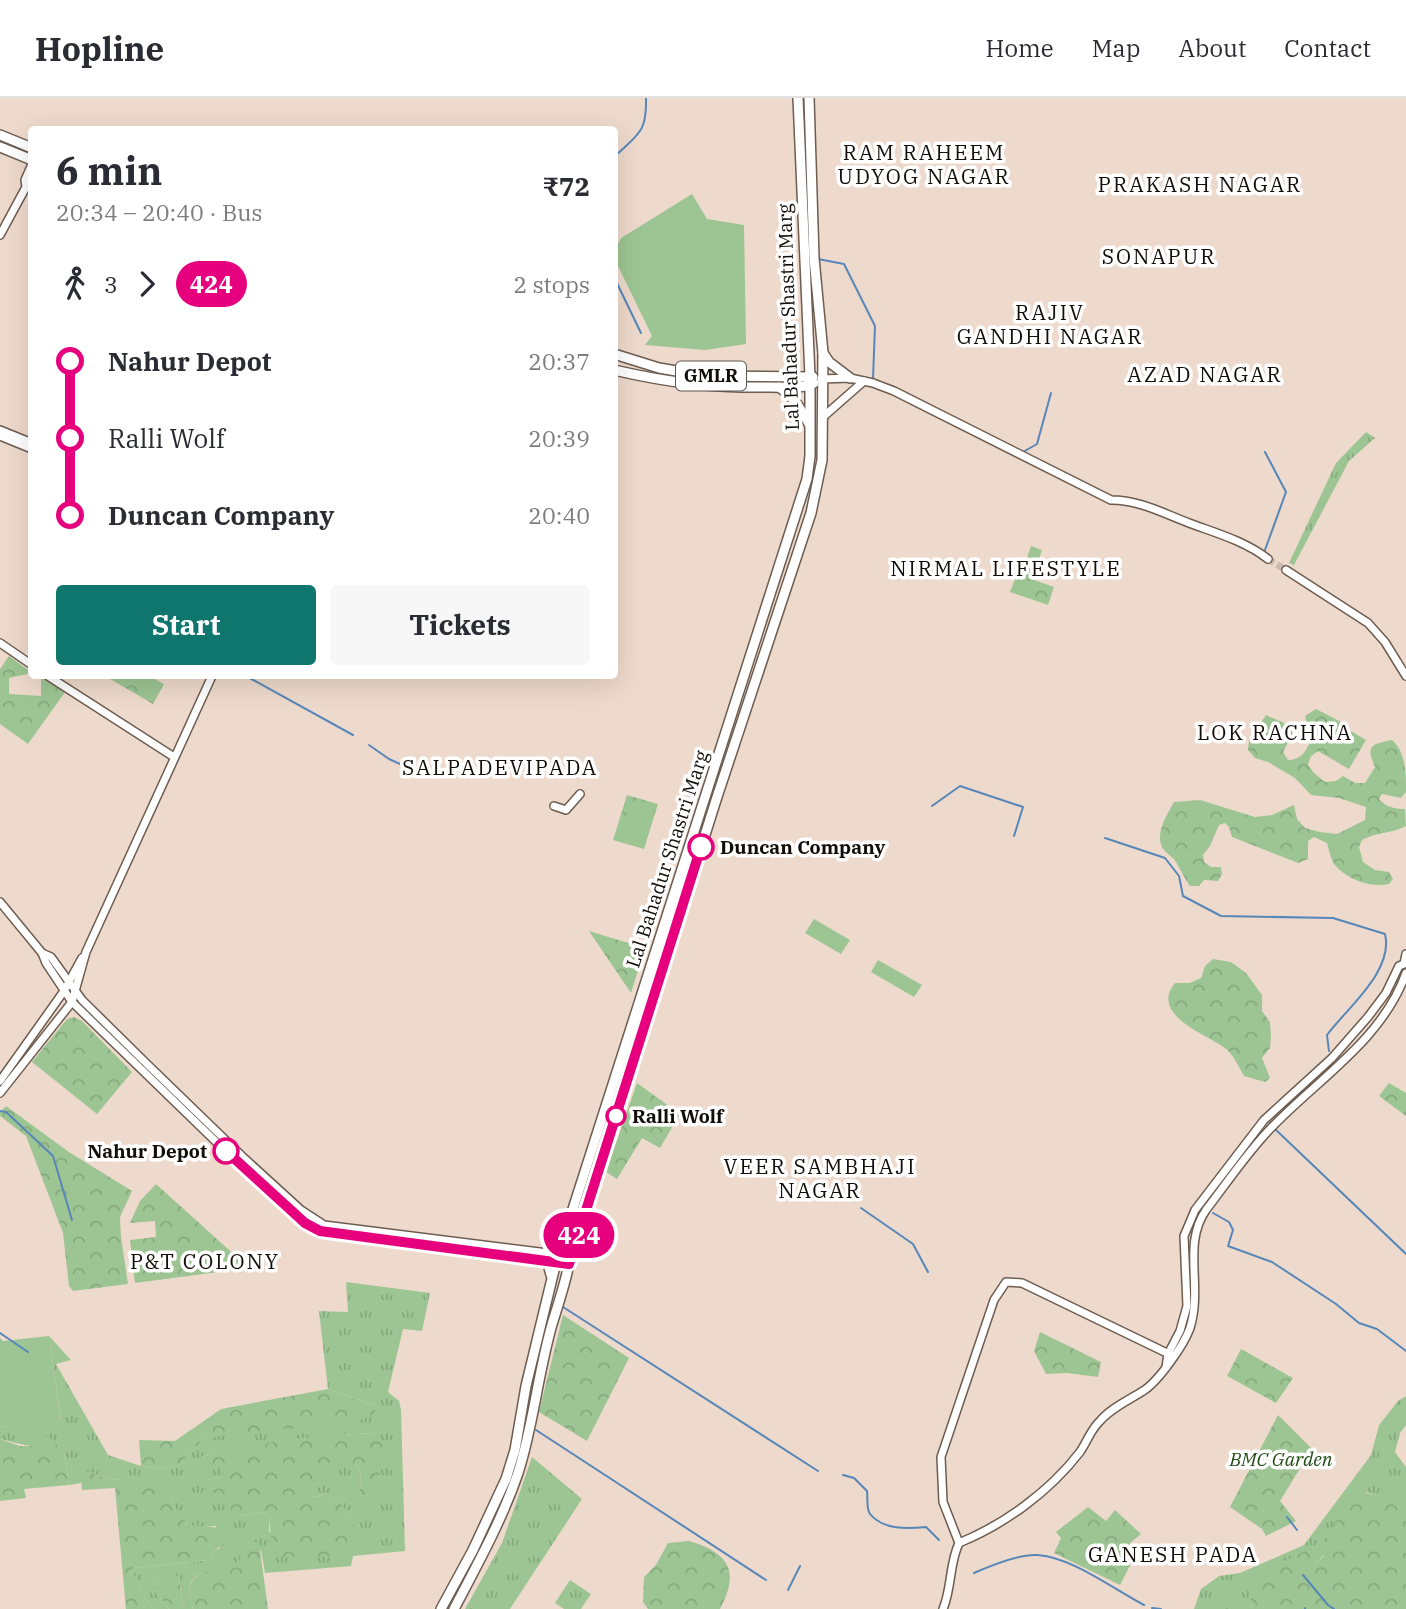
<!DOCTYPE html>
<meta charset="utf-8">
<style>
:root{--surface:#fff;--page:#f7f7f7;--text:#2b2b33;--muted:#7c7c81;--line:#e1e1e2;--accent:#0f766e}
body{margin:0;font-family:"IBM Plex Serif",serif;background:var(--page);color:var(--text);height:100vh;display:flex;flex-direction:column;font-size:26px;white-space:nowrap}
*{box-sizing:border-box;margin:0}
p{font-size:23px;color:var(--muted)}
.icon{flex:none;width:38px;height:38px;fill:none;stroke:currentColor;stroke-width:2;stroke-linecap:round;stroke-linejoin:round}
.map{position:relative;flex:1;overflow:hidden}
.panel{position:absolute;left:28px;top:28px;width:590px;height:553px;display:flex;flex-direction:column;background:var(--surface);border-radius:7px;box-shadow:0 7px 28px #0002}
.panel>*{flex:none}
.badge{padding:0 14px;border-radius:23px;font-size:24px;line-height:46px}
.map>.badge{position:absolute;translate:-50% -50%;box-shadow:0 0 0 4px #fff}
.legs{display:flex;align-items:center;gap:10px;height:77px;padding:0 28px;font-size:23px}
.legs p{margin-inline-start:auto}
.summary{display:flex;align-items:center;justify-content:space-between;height:119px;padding:0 28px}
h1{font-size:38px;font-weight:700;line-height:52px}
.primary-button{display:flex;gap:14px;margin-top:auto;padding:14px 28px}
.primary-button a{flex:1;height:80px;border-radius:7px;background:var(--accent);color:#fff;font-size:28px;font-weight:700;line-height:80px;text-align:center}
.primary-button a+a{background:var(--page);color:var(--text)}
ul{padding:0 28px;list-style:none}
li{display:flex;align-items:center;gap:24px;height:77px;font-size:26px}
li i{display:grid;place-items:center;width:10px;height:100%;margin:0 9px;background:currentColor}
li i::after{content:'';width:18px;height:18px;margin:-9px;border:5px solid;border-radius:50%;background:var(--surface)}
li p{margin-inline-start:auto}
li:first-child i{background:linear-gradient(#0000 50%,currentColor 0)}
li:last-child i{background:linear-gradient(currentColor 50%,#0000 0)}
header{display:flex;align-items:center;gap:42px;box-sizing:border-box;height:98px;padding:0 35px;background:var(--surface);border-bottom:2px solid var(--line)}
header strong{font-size:33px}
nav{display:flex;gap:38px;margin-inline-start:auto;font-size:24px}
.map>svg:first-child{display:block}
</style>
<header>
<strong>Hopline</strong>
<nav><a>Home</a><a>Map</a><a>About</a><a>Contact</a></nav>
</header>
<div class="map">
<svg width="1406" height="1511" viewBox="0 0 1406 1511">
<defs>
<pattern id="grass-tufts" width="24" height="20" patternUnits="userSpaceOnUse" patternTransform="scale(1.75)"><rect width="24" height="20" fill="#9dc593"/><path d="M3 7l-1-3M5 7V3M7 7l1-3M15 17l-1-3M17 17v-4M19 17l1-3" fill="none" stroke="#86a87d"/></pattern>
<pattern id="forest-crowns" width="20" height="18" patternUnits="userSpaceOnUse" patternTransform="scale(1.75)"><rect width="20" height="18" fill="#9dc593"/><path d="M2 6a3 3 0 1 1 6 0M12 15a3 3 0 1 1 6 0" fill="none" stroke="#86a87d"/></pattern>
</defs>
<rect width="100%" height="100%" fill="#eedacc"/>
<!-- grass -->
<g fill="url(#grass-tufts)" fill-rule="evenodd">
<path d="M1366,334L1375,340L1349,363L1294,467L1289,465L1336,365Z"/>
<path d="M346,1184L430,1195L422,1233L403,1231L388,1294L399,1303L401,1312L405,1453L353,1458L351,1468L265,1475L261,1452C254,1457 246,1465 238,1469C212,1479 179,1464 193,1511H183L179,1479L159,1478L154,1481V1492L169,1511H154C140,1499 144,1488 131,1474L133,1470L209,1462L214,1453L220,1450L216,1428L198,1429L185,1426L173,1408L172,1398L128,1380L110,1382L90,1374H81V1385L69,1387L64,1354C42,1350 21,1347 0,1341V1329L61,1322L49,1238L71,1262L56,1266L108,1357L141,1368L162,1371L180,1367L204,1340L376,1308L328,1291L319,1213L348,1214ZM377,1335L359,1395L361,1381L359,1368C345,1365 341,1369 331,1376C322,1383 315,1384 307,1394L313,1399L329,1396C345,1408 355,1419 355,1440L349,1448L269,1434V1420L265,1414L238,1418L207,1382L222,1379L224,1372L201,1359C256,1345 320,1337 377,1335Z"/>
<path d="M1406,1298V1327L1400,1335L1395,1354L1406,1369V1403L1391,1404L1367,1394L1324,1457L1315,1466L1249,1495L1252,1511H1194L1201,1491L1219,1478L1240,1475L1304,1447L1371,1357L1379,1327L1398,1303Z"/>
<path d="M532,1359L582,1401L510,1511H465L502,1445Z"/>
<path d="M570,1482L591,1496L581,1511H564L555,1505Z"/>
</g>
<!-- forest -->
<g fill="url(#forest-crowns)">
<path d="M1017,476L1054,489L1048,507L1010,494Z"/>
<path d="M9,558L32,575L9,580V596L41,598V578L65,594L28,646L0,626V571Z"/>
<path d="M105,578H149L164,586L153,606Z"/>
<path d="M1316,611L1347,627L1349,632L1366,642L1349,671L1318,653L1311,658L1308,667L1314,675L1325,684L1336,683L1343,678L1355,685H1365L1375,669C1365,647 1372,646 1392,642C1406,654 1406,676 1406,694L1401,700L1382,696L1379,701C1386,709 1395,711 1405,711L1406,728C1391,736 1376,734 1362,742L1359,749L1363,764L1375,772L1389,774L1393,781L1389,786C1372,790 1347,782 1335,767C1331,762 1329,752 1327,745L1314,739L1308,743V761L1298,765L1232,739L1229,729L1225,725L1219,727L1210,748L1203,757L1204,764L1211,769H1221L1222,776L1218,783L1204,782L1199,788H1190C1184,780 1181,772 1176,764C1173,759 1167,756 1164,752C1153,738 1167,717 1174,704L1200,702L1255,719L1272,717L1294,707L1297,721L1305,730L1320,734L1337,736L1365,722L1366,709L1339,700L1311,697L1295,680L1268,664L1255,660L1248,652L1249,642L1266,617L1284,625L1293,634L1283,654L1288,662C1301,662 1305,654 1311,643L1305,618Z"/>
<path d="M627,697L658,706L644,751L613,742Z"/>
<path d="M589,833L645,850L631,895Z"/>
<path d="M1213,861L1231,864L1246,875L1262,897V913L1270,924L1271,938L1270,950L1262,960L1270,980L1265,984L1244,978C1239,969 1233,956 1225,950C1206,936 1149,917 1175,885H1190L1201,880L1205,868Z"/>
<path d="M74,919L82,923L132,974L97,1016L32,964L67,921Z"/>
<path d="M637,985L680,1016L660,1050L642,1040L617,1081L606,1074Z"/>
<path d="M1389,985L1406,995V1018L1379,998Z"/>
<path d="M6,1008L69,1054L132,1093L120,1119L121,1139L128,1186L73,1193L69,1188L63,1135L26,1038L0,1018V1014Z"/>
<path d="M156,1086L249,1170L135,1185L130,1142L156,1139L155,1123L130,1125L140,1103Z"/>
<path d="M563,1217L629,1260L587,1343L539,1314Z"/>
<path d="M1040,1234L1101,1264L1098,1279L1067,1275L1046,1276L1034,1253Z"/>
<path d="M1241,1251L1293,1280L1276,1305L1227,1278Z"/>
<path d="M328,1291L376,1308L374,1316L354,1324L231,1336L204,1340L180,1367L162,1371L141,1368L139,1342L175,1343L221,1311Z"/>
<path d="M1278,1317L1312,1351L1280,1403L1296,1423L1266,1438L1262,1431L1230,1409Z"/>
<path d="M377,1335C392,1355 377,1382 370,1404H366L359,1395L361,1381L359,1368C346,1365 342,1369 332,1376C322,1383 315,1384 308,1394L313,1399L329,1396C345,1408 355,1419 356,1440L349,1448L332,1458L280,1459L272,1452L269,1420L265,1414L238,1418L205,1387L207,1382L222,1379L223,1372L214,1367H200L201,1359C257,1344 319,1337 377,1335Z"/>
<path d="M41,1338H48L64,1354L69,1387L24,1391L26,1400L0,1403V1341L20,1348H35Z"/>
<path d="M80,1373L90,1374L110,1382L128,1380L166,1387L172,1398L173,1408L184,1416L185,1426C199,1430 213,1426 224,1433L226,1444L214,1453L209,1462L133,1470L131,1474C144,1488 140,1499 154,1511H126L115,1390L82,1392Z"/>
<path d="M1355,1394C1374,1394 1387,1404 1406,1403V1511H1252L1249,1495L1260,1475L1307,1452L1315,1466L1324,1458V1441Z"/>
<path d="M1088,1409L1106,1423L1115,1412L1141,1436L1130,1445L1138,1452L1120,1487L1054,1455L1061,1440L1056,1434Z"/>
<path d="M689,1443C730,1455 740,1474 720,1511H648L643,1504L644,1479L656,1467L668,1445Z"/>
<path d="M259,1444L268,1511H193C180,1470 208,1474 238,1469L240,1460L251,1445Z"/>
<path d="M174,1477L179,1479L183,1511H169L154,1492V1481L159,1478Z"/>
</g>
<!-- garden -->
<g fill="#9dc593">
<path d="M692,96L707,121L744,127L746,246L705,252L645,247L652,238L618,168L616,150L621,140Z"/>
<path d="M1031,448L1042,452L1032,481L1021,478Z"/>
<path d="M631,703L655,711L644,749L619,741Z"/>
<path d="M814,821L850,842L841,856L805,835Z"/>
<path d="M878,862L922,887L914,899L871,874Z"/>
<path d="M49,1238L61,1323L0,1329V1240L3,1243Z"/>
</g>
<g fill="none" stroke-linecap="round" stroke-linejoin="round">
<!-- stream -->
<g stroke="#5787b9" stroke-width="2">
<path d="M614,59C638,36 647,35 646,0"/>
<path d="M818,161L844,166L875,228L873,281"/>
<path d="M614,179L641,235"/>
<path d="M1023,354L1037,346L1051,295"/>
<path d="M1265,452L1286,394L1265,354"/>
<path d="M246,578L353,637"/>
<path d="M369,647L389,661L409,670"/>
<path d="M932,708L960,688L1023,709L1014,738"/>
<path d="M1105,740L1165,760L1179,778L1183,798L1221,818L1333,820L1385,836C1394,873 1347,910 1327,937L1329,953"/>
<path d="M0,1013L6,1014L53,1058L72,1122"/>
<path d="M1275,1031L1406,1156"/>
<path d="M861,1110L913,1146L928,1174"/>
<path d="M1213,1115L1229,1124L1233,1132L1228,1148L1272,1164L1336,1206L1359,1225L1377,1231L1406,1253"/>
<path d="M563,1209L818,1373"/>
<path d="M0,1235L28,1254"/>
<path d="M536,1332L766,1482"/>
<path d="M843,1377L854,1380L867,1393C868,1400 866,1411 870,1416C883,1432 908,1431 926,1429L939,1442"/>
<path d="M1287,1419L1297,1432"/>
<path d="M974,1475C990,1468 1020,1456 1037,1457C1072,1459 1113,1491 1144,1507"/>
<path d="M1303,1477L1328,1507L1334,1511"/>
<path d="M788,1492L800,1468"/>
<path d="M1152,1510L1161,1511"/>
<path d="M1305,1510V1511"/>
</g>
<!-- minor-tunnel -->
<path stroke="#cdbbaf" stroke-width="7" stroke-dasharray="7 3.5" stroke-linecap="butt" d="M1268,461L1286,472"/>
<!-- minor casing -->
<g stroke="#6d5c50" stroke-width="10">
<g id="minor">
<path d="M0,137L26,89L25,82L32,66"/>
<path d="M821,281L850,280L873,285L894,293L1111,402C1139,402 1163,415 1189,425C1216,435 1245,443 1268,461"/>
<path d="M823,319L864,283"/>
<path d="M0,332L32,345"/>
<path d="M0,338L32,351"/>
<path d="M1286,472L1368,525L1385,544L1406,578"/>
<path d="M0,545L32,567"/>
<path d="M48,578L174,659"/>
<path d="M554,708L566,712L580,696"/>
<path d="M0,804L42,855L51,859L82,902L148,967L244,1060L301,1112L324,1127L572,1158"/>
<path d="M42,855L46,865L72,904L240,1067L305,1125L321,1133L334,1136L412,1144L569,1166"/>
<path d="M0,983L64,893L82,860"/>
<path d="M0,995L72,904L86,854L212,578"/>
<path d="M1166,1269L1168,1256L1180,1233L1187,1208L1184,1138L1195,1112L1264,1022L1332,960L1368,919L1386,895L1399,868L1404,866L1406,856"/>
<path d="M959,1445C1005,1426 1049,1394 1080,1354C1087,1344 1091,1331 1100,1323C1111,1310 1129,1302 1143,1293C1158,1284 1184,1247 1190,1230C1203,1189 1182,1146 1206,1112C1226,1086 1249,1052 1272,1029C1318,981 1383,941 1406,875"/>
<path d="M959,1445L943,1404L941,1359L994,1202L1006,1184L1022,1185L1171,1257"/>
<path d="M943,1511C952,1490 949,1466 959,1445"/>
</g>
</g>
<!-- major casing -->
<g stroke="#6d5c50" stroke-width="12">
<g id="major">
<path d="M0,37L32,50"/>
<path d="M0,49L32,62"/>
<path d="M823,255L829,264L850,280"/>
<path d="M614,256L659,270L705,278L813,279"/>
<path d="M614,272C670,285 714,290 771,289C784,289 803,291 814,285"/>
<path d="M779,289C794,299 801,311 809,326"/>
<path d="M544,1162L548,1166L551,1177"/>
<path d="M441,1511L473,1452L506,1381L515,1352L526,1288L556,1164L807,381L810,358V279L798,0"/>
<path d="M454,1511C477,1467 502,1422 518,1375C534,1325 538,1273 553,1223C559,1204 565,1186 569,1166L717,699L811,415L822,362L823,255L814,160L809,0"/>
</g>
</g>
<!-- minor -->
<use href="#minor" stroke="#fff" stroke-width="7"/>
<!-- major -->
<use href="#major" stroke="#fff" stroke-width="9"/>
</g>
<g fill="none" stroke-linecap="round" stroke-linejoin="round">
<!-- line-1 casing -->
<g stroke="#fff" stroke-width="16">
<path id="line-1" d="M226,1053L305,1125L320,1133L569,1166L701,749"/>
</g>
<!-- line-1 -->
<use href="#line-1" stroke="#e6007e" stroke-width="10"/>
</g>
<!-- markers -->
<g fill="#fff" stroke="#e6007e" stroke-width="3.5">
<circle cx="701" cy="749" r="12"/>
<circle cx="616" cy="1018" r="9"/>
<circle cx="226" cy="1053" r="12"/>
</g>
<g text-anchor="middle" stroke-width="7" stroke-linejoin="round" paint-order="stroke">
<!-- shield labels -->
<rect fill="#fff" stroke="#5a5652" stroke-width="2" x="676" y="263.5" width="70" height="29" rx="5"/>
<g font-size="18" font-weight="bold" fill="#130d08">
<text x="711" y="284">GMLR</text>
</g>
<!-- street labels -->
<g font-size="19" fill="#130d08" stroke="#fff">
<text transform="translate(788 219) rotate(-92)" y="7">Lal Bahadur Shastri Marg</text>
<text transform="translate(667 761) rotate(-72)" y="7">Lal Bahadur Shastri Marg</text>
</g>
<!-- stop labels -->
<g font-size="19" font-weight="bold" fill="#130d08" stroke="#fff" text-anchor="start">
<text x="720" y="756">Duncan Company</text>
<text x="632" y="1025">Ralli Wolf</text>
<text x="207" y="1060" text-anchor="end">Nahur Depot</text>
</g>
<!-- park labels -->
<g font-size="19" font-style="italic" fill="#204b13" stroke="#fff">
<text x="1281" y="1368">BMC Garden</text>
</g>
<!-- neighbourhood labels -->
<g font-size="21" letter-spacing="2" fill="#130d08" stroke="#fff">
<text x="924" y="62">RAM RAHEEM<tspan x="924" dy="24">UDYOG NAGAR</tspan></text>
<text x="1200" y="94">PRAKASH NAGAR</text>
<text x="1159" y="166">SONAPUR</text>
<text x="1050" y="222">RAJIV<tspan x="1050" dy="24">GANDHI NAGAR</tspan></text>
<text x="1205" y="284">AZAD NAGAR</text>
<text x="1006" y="478">NIRMAL LIFESTYLE</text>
<text x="1275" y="642">LOK RACHNA</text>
<text x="500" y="677">SALPADEVIPADA</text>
<text x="820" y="1076">VEER SAMBHAJI<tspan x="820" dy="24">NAGAR</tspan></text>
<text x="205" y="1171">P&amp;T COLONY</text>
<text x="1173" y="1464">GANESH PADA</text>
</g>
</g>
</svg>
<b class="badge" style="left:579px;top:1137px;background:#e6007e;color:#fff">424</b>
<section class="panel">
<div class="summary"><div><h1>6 min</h1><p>20:34 – 20:40 · Bus</p></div><b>₹72</b></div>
<div class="legs"><svg class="icon" aria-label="walk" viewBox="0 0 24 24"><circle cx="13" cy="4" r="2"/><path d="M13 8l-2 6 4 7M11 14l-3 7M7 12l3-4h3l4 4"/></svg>3<svg class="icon" aria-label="forward" viewBox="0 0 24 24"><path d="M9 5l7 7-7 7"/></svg><b class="badge" style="background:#e6007e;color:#fff">424</b><p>2 stops</p></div>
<ul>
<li><i style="color:#e6007e"></i><b>Nahur Depot</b><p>20:37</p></li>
<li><i style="color:#e6007e"></i><span>Ralli Wolf</span><p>20:39</p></li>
<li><i style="color:#e6007e"></i><b>Duncan Company</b><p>20:40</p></li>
</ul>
<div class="primary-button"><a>Start</a><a>Tickets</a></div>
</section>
</div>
